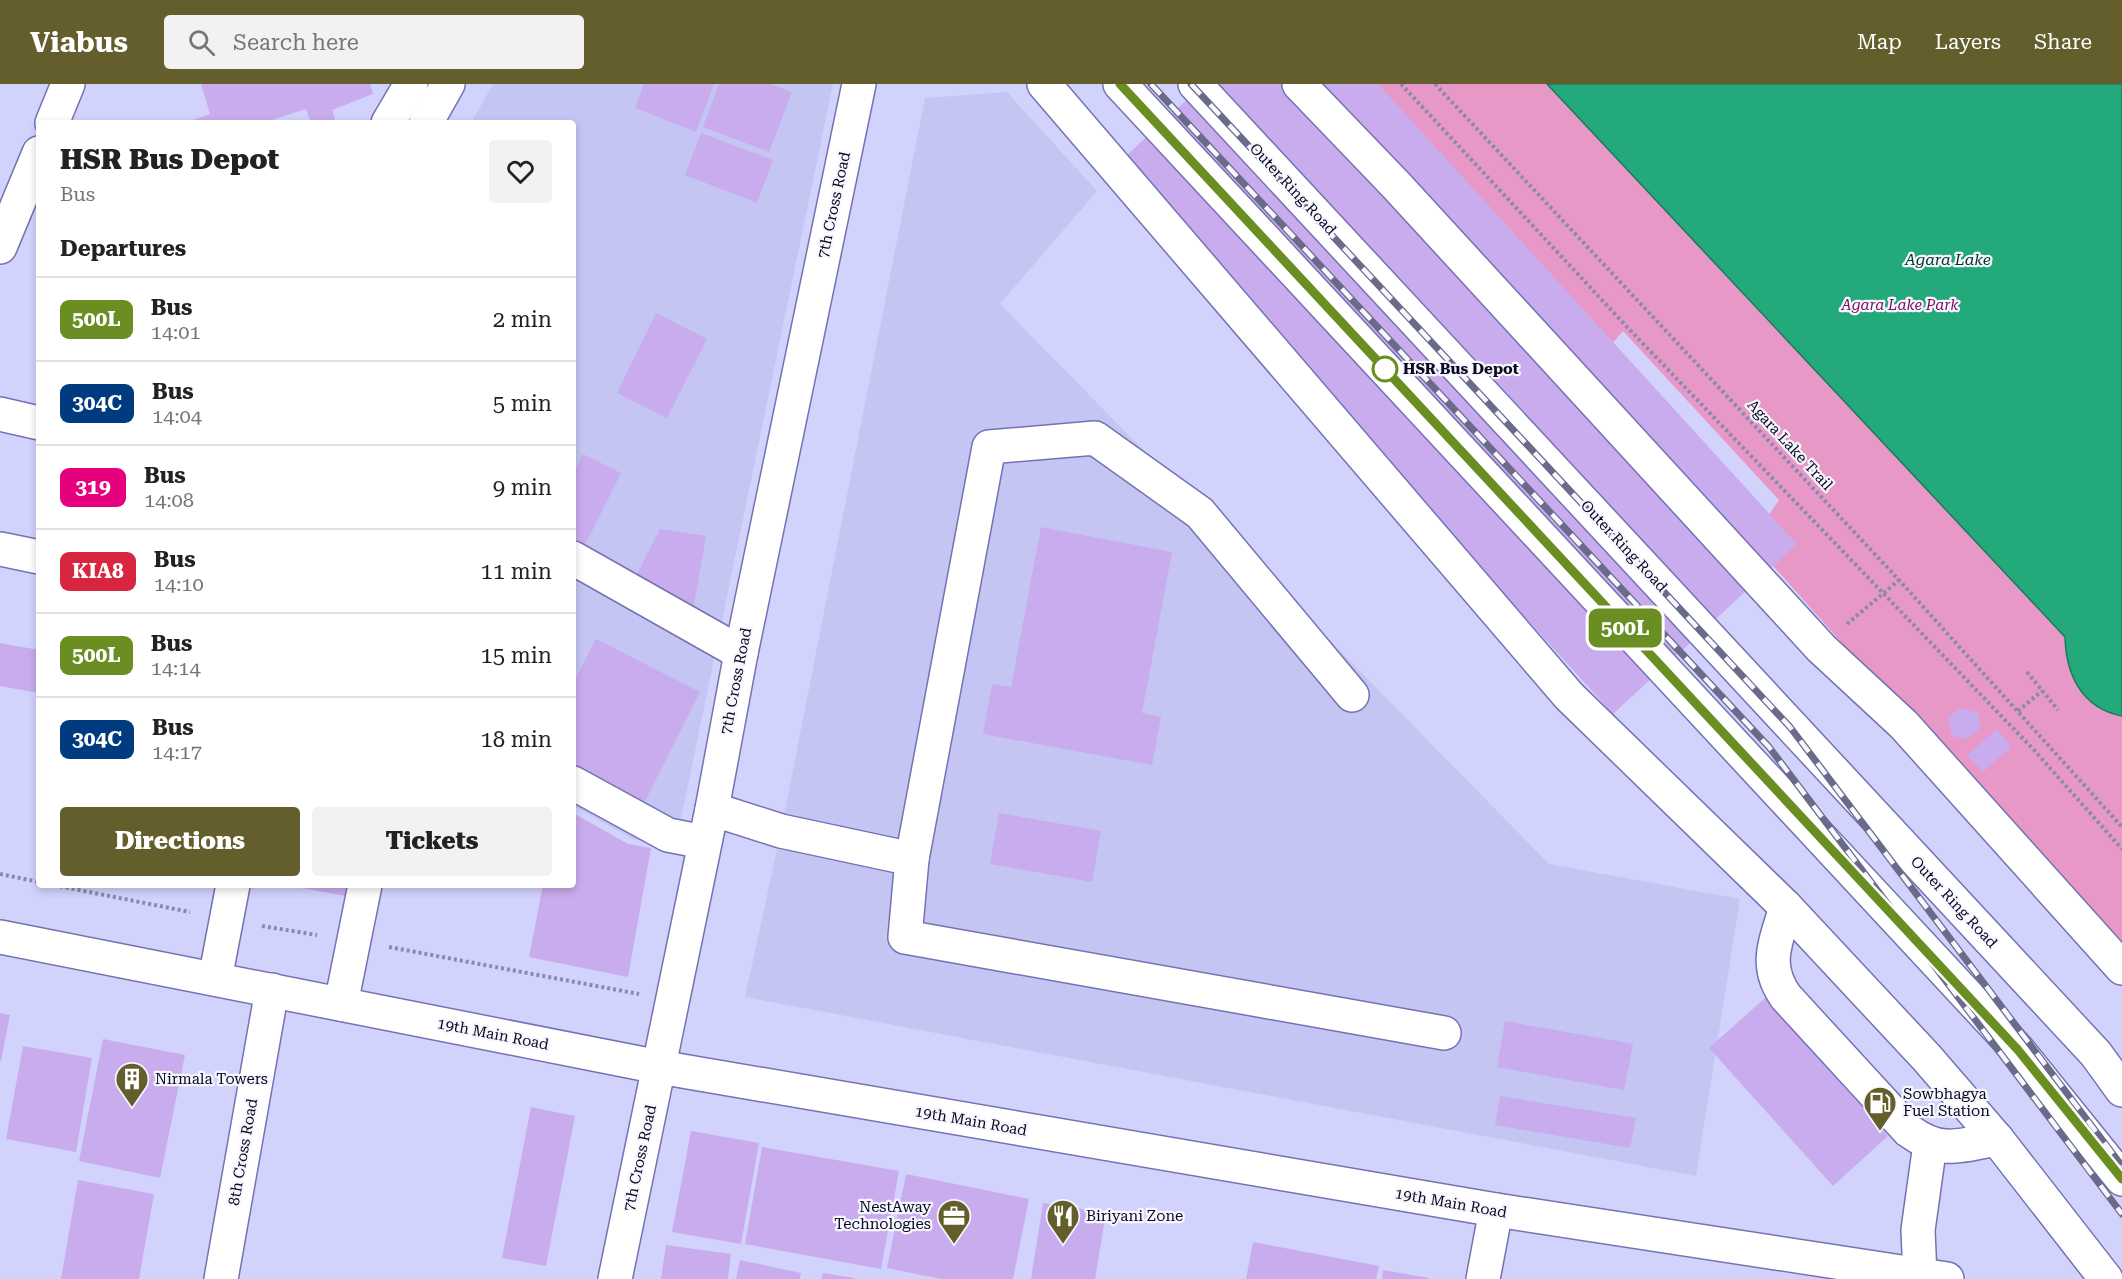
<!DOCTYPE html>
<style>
:root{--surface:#fff;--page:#f2f2f2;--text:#222;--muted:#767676;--line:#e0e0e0;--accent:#635e2b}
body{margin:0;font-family:"Roboto Serif",serif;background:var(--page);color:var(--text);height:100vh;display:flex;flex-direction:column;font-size:22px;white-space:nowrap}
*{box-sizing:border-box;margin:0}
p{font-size:20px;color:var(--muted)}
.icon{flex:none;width:33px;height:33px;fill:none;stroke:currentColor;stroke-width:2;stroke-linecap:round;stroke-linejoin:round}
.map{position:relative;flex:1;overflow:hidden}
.drawer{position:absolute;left:36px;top:36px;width:540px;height:768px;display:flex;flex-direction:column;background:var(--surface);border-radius:6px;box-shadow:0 3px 9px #0003}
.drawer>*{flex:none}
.badge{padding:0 12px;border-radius:9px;font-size:21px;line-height:39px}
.map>.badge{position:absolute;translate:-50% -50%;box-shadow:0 0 0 3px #fff}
h2{padding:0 24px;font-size:22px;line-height:54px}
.round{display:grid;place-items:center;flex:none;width:63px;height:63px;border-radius:6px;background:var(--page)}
.overview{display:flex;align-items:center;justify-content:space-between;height:102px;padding:0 24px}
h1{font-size:28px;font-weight:800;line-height:45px}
.action{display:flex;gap:12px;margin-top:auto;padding:12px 24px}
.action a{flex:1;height:69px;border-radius:6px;background:var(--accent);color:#fff;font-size:24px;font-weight:800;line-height:69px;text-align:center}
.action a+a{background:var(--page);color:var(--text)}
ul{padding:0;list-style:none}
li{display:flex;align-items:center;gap:18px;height:84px;padding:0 24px;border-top:2px solid var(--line)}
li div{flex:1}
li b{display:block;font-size:22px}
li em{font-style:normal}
li .badge{min-width:66px;font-weight:700;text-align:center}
header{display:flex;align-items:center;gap:36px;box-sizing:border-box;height:84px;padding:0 30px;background:var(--accent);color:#fff}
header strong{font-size:28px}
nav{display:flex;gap:33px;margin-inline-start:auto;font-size:21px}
.search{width:420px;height:54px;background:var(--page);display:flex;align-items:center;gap:15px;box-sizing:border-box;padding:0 21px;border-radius:6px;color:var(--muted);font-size:22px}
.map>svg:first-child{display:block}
</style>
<header>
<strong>Viabus</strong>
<div class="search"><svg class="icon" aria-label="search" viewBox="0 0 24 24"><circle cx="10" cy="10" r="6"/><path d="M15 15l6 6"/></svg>Search here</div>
<nav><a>Map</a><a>Layers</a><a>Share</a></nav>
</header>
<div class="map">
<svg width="2122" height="1195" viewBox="0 0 2122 1195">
<rect width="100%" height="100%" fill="#d2d3fd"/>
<!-- built -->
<g fill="#c4c5f3">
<path d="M493,0H833L675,764L633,755L573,722V39H471Z"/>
<path d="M1007,8L1097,107L1000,220L1549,780L1740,815L1696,1092L745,913L781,747L925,14Z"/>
</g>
<!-- green -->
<path fill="#e798c6" d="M1341,0H2122V873L1751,457L1779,416L1623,247L1594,281Z"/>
<!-- water -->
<path fill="#24a97b" stroke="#1c795f" stroke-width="1.5" d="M1547,0H2122V632C2081,624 2066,590 2065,553Z"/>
<!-- building -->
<g fill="#c8aced">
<path d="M201,0H370L373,10L332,26L336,39H311L306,25L263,39H185L210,30Z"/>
<path d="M644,0H714L696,48L635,24Z"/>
<path d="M719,0H770L792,8L769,68L703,43Z"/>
<path d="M1204,0H1378L1797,460L1613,630L1115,82Z"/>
<path d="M701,49L773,76L757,119L685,91Z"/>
<path d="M656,229L707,255L667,334L617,309Z"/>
<path d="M583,370L621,389L580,471L573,468V390Z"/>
<path d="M1041,443L1172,468L1142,629L1161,633L1152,681L983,650L992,600L1011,603Z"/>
<path d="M660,445L706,452L693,526L634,496Z"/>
<path d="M596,555L700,608L643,721L573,685V600Z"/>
<path d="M0,559L39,566V609L0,602Z"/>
<path d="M1961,624L1978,629L1981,643L1967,655L1952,652L1948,633Z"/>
<path d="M1997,645L2011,663L1983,688L1967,671Z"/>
<path d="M573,729L628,760L651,764L628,893L529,873L543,801H573Z"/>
<path d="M999,729L1101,747L1092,798L990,780Z"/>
<path d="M285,801H359L357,814Z"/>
<path d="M1765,914L1888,1052L1833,1102L1709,964Z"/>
<path d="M0,929L10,931L1,977H0Z"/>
<path d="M1505,937L1633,960L1624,1006L1497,983Z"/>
<path d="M103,955L185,971L160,1094L79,1077Z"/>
<path d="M23,962L92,974L76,1068L6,1055Z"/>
<path d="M1500,1012L1636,1034L1630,1064L1495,1041Z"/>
<path d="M531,1023L575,1032L546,1182L502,1174Z"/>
<path d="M691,1047L759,1059L741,1160L672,1148Z"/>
<path d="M762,1063L899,1087L881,1185L745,1160Z"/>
<path d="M906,1090L1029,1115L1013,1195H941L887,1184Z"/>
<path d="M78,1096L154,1110L139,1195H61Z"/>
<path d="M1043,1119L1106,1129L1095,1195H1031Z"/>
<path d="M1253,1158L1379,1182L1376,1195H1246Z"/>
<path d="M666,1161L731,1170L728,1195H661Z"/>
<path d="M740,1176L801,1189L800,1195H736Z"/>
<path d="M1383,1186L1429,1194V1195H1382Z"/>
<path d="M823,1189L854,1194V1195H822Z"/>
</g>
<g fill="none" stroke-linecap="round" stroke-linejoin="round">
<!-- minor casing -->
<g stroke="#7472b1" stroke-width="36">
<g id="minor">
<path d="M1044,0L1569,612L1786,823L1927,974L1997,1055L2106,1195"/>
<path d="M1299,0L1396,101L1821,564L1904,641L2122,884"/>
<path d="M52,39L68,0"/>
<path d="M388,39L411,0"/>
<path d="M426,39L448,0"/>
<path d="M0,163L39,69"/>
<path d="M0,330L39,339"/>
<path d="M0,465L39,473"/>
<path d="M573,474L741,569"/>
<path d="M573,699L668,751L704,758"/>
<path d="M712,725L781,747L912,775L989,363L1095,354L1200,429L1352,611"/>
<path d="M912,775L905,853L1444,949"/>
<path d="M1786,823C1776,858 1763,881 1786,913L1909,1047C1942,1071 1960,1061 1997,1055"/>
<path d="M215,895L233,801"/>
<path d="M341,920L365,801"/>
<path d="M1920,1192L1918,1146L1930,1060"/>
<path d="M221,1195L272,906"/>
<path d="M615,1195L712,725L741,569L859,0"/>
<path d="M1483,1195L1496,1126"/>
</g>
</g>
<!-- major casing -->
<g stroke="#7472b1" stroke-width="36">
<path id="major" d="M0,853L659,983L1496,1126L1947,1195"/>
</g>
<!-- highway casing -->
<g stroke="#7472b1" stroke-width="36">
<g id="highway">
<path d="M1120,0L2018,966L2122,1095"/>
<path d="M1195,0L2096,970L2122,1006"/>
</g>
</g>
<!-- path -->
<g stroke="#8989ac" stroke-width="4" stroke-dasharray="3 3" stroke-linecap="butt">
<path d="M1401,0L1627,243L2034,666L2122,765"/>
<path d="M1435,0L1899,496L2122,743"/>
<path d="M1847,540L1899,496"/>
<path d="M2027,588L2058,626"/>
<path d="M2018,627L2042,607"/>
<path d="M0,790L39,798"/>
<path d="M54,801L190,828"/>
<path d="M262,842L317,851"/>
<path d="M389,863L639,910"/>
</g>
<!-- minor -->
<use href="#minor" stroke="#fff" stroke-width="33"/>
<!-- major -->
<use href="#major" stroke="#fff" stroke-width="33"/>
<!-- highway -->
<use href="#highway" stroke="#fff" stroke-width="33"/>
<!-- rail casing -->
<g stroke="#6a6a8a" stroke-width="7">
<g id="rail">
<path d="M1151,0L1769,663L2122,1130"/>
<path d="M1191,0L1790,643L2122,1082"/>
</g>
</g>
<!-- rail -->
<use href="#rail" stroke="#f7f7ff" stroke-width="4.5" stroke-dasharray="14" stroke-linecap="butt"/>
</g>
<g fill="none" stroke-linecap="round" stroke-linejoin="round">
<!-- line casing -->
<g stroke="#fff" stroke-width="14">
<path id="line" d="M1120,0L2018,966L2122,1095"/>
</g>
<!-- line -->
<use href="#line" stroke="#6b8e23" stroke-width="9"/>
</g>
<!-- icons -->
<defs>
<g id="building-pin" transform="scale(1.725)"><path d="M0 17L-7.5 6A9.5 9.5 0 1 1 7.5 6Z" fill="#635e2b" stroke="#f7f7ff"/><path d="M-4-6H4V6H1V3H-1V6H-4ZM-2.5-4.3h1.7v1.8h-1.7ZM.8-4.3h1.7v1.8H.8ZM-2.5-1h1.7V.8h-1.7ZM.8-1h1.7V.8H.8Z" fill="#fff"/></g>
<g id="fuel-pin" transform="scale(1.725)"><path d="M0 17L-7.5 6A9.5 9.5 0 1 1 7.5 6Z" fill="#635e2b" stroke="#f7f7ff"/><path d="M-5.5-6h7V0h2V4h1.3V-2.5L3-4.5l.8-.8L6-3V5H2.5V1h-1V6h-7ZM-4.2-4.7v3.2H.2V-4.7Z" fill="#fff"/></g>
<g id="office-pin" transform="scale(1.725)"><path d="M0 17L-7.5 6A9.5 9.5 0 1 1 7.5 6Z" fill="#635e2b" stroke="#f7f7ff"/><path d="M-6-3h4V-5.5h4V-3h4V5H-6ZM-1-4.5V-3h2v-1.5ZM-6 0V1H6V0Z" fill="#fff"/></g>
<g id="restaurant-pin" transform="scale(1.725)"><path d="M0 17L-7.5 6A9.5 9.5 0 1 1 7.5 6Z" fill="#635e2b" stroke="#f7f7ff"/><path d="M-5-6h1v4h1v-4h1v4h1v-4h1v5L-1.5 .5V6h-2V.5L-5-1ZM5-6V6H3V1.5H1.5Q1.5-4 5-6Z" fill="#fff"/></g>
</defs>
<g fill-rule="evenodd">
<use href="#building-pin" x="132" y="995"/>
<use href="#fuel-pin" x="1880" y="1019"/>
<use href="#office-pin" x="954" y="1132"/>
<use href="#restaurant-pin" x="1063" y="1132"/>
</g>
<!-- markers -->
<circle fill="#fff" stroke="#6b8e23" stroke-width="3" cx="1385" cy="285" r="12"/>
<g text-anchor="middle" stroke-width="4.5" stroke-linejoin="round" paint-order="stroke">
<!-- street labels -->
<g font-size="15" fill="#0a081f" stroke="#f7f7ff">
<text transform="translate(1293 105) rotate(47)" y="5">Outer Ring Road</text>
<text transform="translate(834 121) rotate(-78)" y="5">7th Cross Road</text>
<text transform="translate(1790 361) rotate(47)" y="5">Agara Lake Trail</text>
<text transform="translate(1624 462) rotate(47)" y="5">Outer Ring Road</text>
<text transform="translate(736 597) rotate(-79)" y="5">7th Cross Road</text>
<text transform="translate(1954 818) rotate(47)" y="5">Outer Ring Road</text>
<text transform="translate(493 950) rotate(11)" y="5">19th Main Road</text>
<text transform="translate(971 1037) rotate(10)" y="5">19th Main Road</text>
<text transform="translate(243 1068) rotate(-80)" y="5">8th Cross Road</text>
<text transform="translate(640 1074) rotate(-78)" y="5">7th Cross Road</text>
<text transform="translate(1451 1119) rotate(10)" y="5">19th Main Road</text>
</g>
<!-- park labels -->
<g font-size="15" font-style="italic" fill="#7c0d5c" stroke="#f7f7ff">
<text x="1900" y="226">Agara Lake Park</text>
</g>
<!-- stop labels -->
<g font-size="15" font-weight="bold" fill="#0a081f" stroke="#f7f7ff" text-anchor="start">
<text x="1403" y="290">HSR Bus Depot</text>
</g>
<!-- poi labels -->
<g font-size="15" fill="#0a081f" stroke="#f7f7ff" text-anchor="start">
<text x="155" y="1000">Nirmala Towers</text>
<text x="1903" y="1015">Sowbhagya<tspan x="1903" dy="17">Fuel Station</tspan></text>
<text x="931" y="1128" text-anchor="end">NestAway<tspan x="931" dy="17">Technologies</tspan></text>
<text x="1086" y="1137">Biriyani Zone</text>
</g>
<!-- water labels -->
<g font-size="16" font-style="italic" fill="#003624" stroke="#f7f7ff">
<text x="1948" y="181">Agara Lake</text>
</g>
</g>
</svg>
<b class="badge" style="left:1625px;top:544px;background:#6b8e23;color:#fff">500L</b>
<section class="drawer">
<div class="overview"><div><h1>HSR Bus Depot</h1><p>Bus</p></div><a class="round"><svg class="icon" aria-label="heart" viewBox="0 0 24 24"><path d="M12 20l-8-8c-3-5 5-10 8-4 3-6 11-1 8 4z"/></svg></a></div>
<h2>Departures</h2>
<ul>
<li><span class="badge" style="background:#6b8e23;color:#fff">500L</span><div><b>Bus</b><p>14:01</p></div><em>2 min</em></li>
<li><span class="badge" style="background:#003b80;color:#fff">304C</span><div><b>Bus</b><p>14:04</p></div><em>5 min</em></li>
<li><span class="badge" style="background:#e6007e;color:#fff">319</span><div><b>Bus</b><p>14:08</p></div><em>9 min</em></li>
<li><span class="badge" style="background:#d7263d;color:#fff">KIA8</span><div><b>Bus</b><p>14:10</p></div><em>11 min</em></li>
<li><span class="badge" style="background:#6b8e23;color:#fff">500L</span><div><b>Bus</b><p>14:14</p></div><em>15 min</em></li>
<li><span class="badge" style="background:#003b80;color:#fff">304C</span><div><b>Bus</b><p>14:17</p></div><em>18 min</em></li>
</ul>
<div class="action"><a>Directions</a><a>Tickets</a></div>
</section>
</div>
